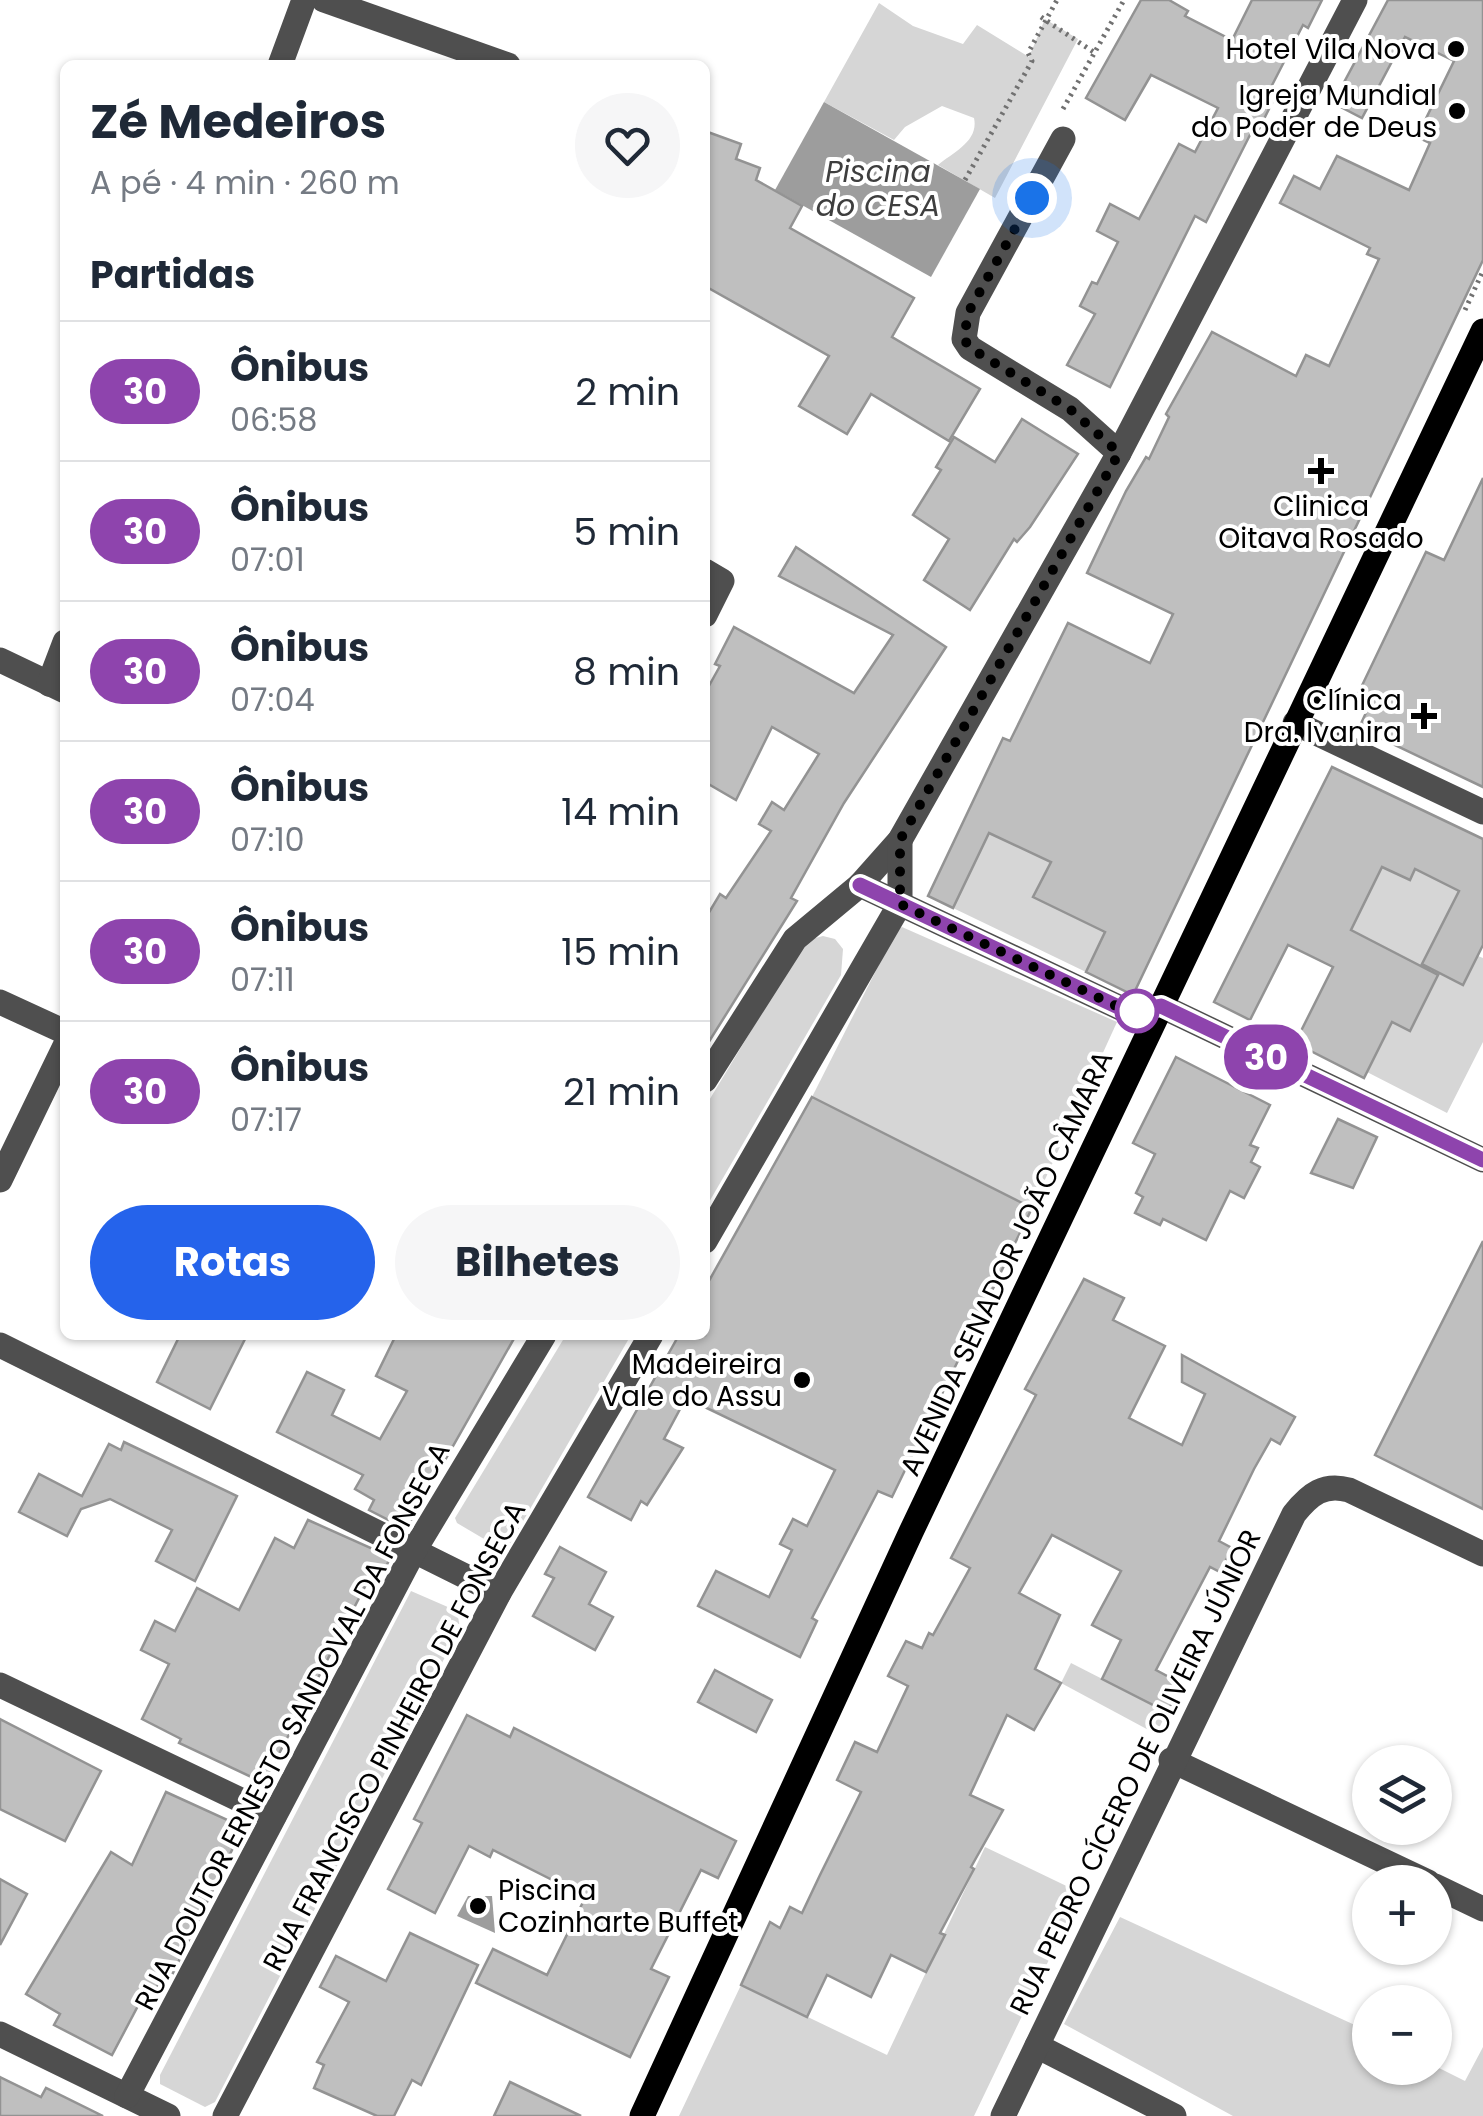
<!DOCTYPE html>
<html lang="pt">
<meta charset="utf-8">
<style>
:root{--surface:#fff;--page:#f6f6f7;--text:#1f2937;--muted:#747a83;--line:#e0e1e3;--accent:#2563eb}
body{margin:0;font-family:Poppins,sans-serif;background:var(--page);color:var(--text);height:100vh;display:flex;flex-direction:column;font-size:38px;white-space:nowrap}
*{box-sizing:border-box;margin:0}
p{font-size:32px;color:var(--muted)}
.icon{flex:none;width:55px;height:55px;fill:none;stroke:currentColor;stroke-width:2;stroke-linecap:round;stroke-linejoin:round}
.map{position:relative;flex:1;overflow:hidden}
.details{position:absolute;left:60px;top:60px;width:650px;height:1280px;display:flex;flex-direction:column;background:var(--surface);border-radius:15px;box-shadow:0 2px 8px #0004}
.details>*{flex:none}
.badge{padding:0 20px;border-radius:32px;font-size:35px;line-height:65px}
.tools{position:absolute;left:1352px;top:1745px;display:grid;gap:20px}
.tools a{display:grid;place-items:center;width:100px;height:100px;border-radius:50%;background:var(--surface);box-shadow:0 2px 8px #0004;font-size:50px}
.you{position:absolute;width:50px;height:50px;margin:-25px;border:8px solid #fff;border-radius:50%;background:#1a73e8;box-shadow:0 0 0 15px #1a73e833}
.map>.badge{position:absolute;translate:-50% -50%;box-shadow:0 0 0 5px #fff}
h2{padding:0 30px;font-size:38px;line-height:90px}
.round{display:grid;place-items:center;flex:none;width:105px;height:105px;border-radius:52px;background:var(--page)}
.summary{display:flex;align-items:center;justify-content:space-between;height:170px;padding:0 30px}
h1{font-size:48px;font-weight:700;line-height:75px}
.primary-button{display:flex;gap:20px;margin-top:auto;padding:20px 30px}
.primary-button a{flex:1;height:115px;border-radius:60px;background:var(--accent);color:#fff;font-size:40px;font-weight:700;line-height:115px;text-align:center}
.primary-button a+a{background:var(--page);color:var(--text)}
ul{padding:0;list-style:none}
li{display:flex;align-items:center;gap:30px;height:140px;padding:0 30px;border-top:2px solid var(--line)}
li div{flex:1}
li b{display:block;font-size:38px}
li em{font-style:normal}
li .badge{min-width:110px;font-weight:700;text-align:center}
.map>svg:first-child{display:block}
</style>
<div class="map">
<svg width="1483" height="2116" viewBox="0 0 1483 2116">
<rect width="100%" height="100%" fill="#fff"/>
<!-- green -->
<g fill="#d6d6d6">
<path d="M879,3L913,26L963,44L977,25L1029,57L1045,19L1078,39L995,198L938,165C954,152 979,141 974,118L942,106L905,127L894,140L824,102Z"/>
<path d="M964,820L1050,862L1034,897L1106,930L1086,972L953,908L972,868L947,856Z"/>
<path d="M1382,867L1415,869L1461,887L1422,965L1345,1009L1319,995Z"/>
<path d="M902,927L1117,1022L1032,1208L812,1097L896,931Z"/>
<path d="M823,936L835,939L843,949L841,975L705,1209V1107L795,958L808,940Z"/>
<path d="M1478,956L1483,958V1042L1447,1113L1367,1072L1392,1022L1410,1031L1439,973L1463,985Z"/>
<path d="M566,1335H631L508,1547L501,1549L457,1523L455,1518Z"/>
<path d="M411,1591L457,1611L460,1628L215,2102L205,2107L160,2084V2075Z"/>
<path d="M1071,1663L1167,1712L1156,1734L1061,1683Z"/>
<path d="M985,1847L1081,1893L974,2116H679L741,1985L887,2055Z"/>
<path d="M1120,1917L1370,2032V2068L1435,2066L1465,2081L1483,2047V2116H1233L1064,2024Z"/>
</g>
<!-- water -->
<g fill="#9d9d9d">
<path d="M824,102L980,189L931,277L775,190Z"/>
<path d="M468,1896H492L495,1933L457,1916Z"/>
</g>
<!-- building -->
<g fill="#bfbfbf" stroke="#939393" stroke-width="2.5">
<path d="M1141,0H1169L1188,11L1185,16L1232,40L1252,0H1322L1308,28L1303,25L1268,93L1275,97L1259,129L1254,127L1206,222L1195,216L1110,387L1067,365L1095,314L1080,306L1092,282L1097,284L1118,242L1097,231L1110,204L1139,219L1179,144L1195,152L1218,108L1151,75L1125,120L1086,98Z"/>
<path d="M1388,0H1483V260L1133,995L1086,972L1105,932L1033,897L1051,862L989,833L953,908L928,896L1003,738L1010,741L1068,623L1150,663L1173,614L1087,573L1126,491L1146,457L1149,459L1169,417L1166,414L1212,332L1296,376L1306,355L1329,366L1379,259L1367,254L1370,248L1280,203L1294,176L1320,189L1337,156L1409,190L1430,143L1417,137L1454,61L1405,37L1362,118L1333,103Z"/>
<path d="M705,131L741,144L736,159L760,168L756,180L802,206L790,228L914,298L892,337L980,389L949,441L871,394L847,434L799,406L829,356L705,286Z"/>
<path d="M1022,419L1078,454L1030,527L1017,542L1014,539L970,610L924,580L949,539L913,515L941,470L936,467L954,437L995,462Z"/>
<path d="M1483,478V787L1359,728L1370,704L1356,698L1426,552L1444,560Z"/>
<path d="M796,547L946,647L844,803L791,898L797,901L705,1048V919L720,894L726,898L771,831L759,824L772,802L784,810L819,754L772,727L736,800L705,782V693L720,666L715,664L734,627L854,693L893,635L779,576Z"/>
<path d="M1332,767L1483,839V945L1463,985L1422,964L1459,891L1415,869L1410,880L1382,867L1351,930L1438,975L1410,1031L1392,1022L1364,1078L1295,1043L1333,967L1288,945L1250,1020L1214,1002Z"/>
<path d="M1176,1057L1270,1105L1250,1145L1258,1148L1251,1162L1260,1167L1244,1198L1230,1191L1206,1240L1163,1219L1160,1225L1135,1213L1143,1197L1136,1193L1155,1154L1133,1143Z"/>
<path d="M812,1097L1032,1208L892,1497L878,1491L812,1618L817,1621L800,1657L698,1606L716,1571L769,1597L792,1550L780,1544L793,1519L807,1526L835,1470L686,1398L664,1439L683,1448L647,1505L641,1501L631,1520L588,1497L679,1335H705V1288Z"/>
<path d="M1338,1119L1377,1137L1353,1188L1311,1173Z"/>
<path d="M1483,1241V1509L1375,1455Z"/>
<path d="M1084,1279L1124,1298L1113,1320L1165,1346L1129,1418L1182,1445L1205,1394L1182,1382V1355L1295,1417L1280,1444L1271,1439L1254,1469L1219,1541L1232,1548L1220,1572L1210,1567L1156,1670L1182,1684L1167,1712L1102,1679L1121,1640L1092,1625L1121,1571L1052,1535L1019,1593L1060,1615L1035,1669L1061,1683L1034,1730L1007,1715L970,1795L1003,1810L971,1867L974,1869L940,1933L945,1935L926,1972L891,1955L871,1997L827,1975L807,2017L741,1985L770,1922L780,1928L790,1907L802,1913L820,1875L861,1792L837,1780L855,1742L877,1752L908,1686L888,1676L906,1641L922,1648L929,1633L933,1635L970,1568L951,1558L1036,1395L1025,1389Z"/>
<path d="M180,1335H247L210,1409L157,1382Z"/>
<path d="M396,1335H516L406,1529L369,1510L374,1500L355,1489L363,1475L277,1432L307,1372L344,1390L332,1415L380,1439L407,1391L376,1376Z"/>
<path d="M124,1442L237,1496L195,1581L156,1561L172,1530L110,1499L81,1509L67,1536L19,1512L39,1474L82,1496L109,1444L121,1450Z"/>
<path d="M308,1520L391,1557L380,1577L372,1573L264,1783L179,1743L181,1739L142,1719L169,1664L141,1650L155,1621L175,1631L197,1588L239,1610L275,1538L294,1548Z"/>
<path d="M560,1547L606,1572L589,1604L613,1617L595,1650L533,1616L554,1578L545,1574Z"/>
<path d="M715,1670L772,1700L756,1732L698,1702Z"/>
<path d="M467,1715L510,1737L514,1728L736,1841L718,1878L701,1870L651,1969L669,1977L630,2057L476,1983L493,1949L547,1975L585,1898L576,1892L493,1850L490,1857L469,1846L435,1913L388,1889L422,1823L414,1819Z"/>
<path d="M0,1719L101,1771L65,1841L0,1809Z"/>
<path d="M166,1792L243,1827L173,1973L166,1969L155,1991L148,1987L112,2055L54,2025L60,2014L26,1994L111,1852L132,1865Z"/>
<path d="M0,1879L27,1894L0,1945Z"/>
<path d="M410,1933L478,1965L421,2085L412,2080L394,2116H377L314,2088L324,2065L317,2062L349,2002L320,1987L336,1956L386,1981Z"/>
<path d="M0,2077L41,2097L46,2088L103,2116H0Z"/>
<path d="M510,2082L581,2116H494Z"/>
</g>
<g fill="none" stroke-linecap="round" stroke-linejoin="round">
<!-- path -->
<g stroke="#717171" stroke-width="5" stroke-dasharray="2.5 5" stroke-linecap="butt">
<path d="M1041,17L1095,53"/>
<path d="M1063,109L1124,0"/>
<path d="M965,180L1032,61L1028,53L1057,0"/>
<path d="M1465,310L1483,271"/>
</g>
<!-- minor -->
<g stroke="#4f4f4f" stroke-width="25">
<path d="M324,0L508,65"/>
<path d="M280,65L304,0"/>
<path d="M1063,139L968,313L964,339L970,348L1070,409L1119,453"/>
<path d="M705,571L722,581L705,615"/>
<path d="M0,660L65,691"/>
<path d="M49,684L65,642"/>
<path d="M1295,723L1483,812"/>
<path d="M860,885L1129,1012L1161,1006L1483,1160"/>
<path d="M0,1002L65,1032"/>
<path d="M705,1080L795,939L860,885L900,840L1119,453L1355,0"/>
<path d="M0,1180L65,1046"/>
<path d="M705,1241L900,904V840"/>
<path d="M0,1345L499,1593"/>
<path d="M0,1685L274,1816"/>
<path d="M1171,1760L1428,1882"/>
<path d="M1435,1886L1483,1909"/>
<path d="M0,2034L168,2116"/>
<path d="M1037,2046L1174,2116"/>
<path d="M127,2096L415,1549L544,1335"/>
<path d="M225,2116L499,1593L651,1335"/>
<path d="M1003,2116L1294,1514C1310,1494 1324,1483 1349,1490L1483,1554"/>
</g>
<!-- major -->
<path stroke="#000" stroke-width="25" d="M642,2116L911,1532L1483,331"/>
</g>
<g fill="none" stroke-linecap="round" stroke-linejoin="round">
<!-- line casing -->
<g stroke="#fff" stroke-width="22">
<path id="line" d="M860,885L1129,1012L1161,1006L1483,1160"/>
</g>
<!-- line -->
<use href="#line" stroke="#8e44ad" stroke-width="15"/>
<!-- walk -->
<path stroke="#000" stroke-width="10" stroke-dasharray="0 18" d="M1032,198L968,313L964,339L970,348L1070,409L1119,453L900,840V904L1129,1012L1137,1011"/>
</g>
<!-- markers -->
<g fill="#000" stroke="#fff" stroke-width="4">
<circle cx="1456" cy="49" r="10"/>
<circle cx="1457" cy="111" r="10"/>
<path d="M1316 456h10v10h10v10h-10v10h-10v-10h-10v-10h10z"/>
<path d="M1419 701h10v10h10v10h-10v10h-10v-10h-10v-10h10z"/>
<circle cx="802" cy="1380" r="10"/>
<circle cx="478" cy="1906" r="10"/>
</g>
<circle fill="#fff" stroke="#8e44ad" stroke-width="5" cx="1137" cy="1011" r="20"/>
<g text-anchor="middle" stroke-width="8" stroke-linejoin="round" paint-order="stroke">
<!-- poi labels -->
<g font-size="28" fill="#000" stroke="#fff" text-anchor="end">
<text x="1436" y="59">Hotel Vila Nova</text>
<text x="1437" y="105">Igreja Mundial<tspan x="1437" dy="32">do Poder de Deus</tspan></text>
<text x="1321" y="516" text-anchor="middle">Clinica<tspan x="1321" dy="32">Oitava Rosado</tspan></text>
<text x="1402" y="710">Clínica<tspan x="1402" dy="32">Dra. Ivanira</tspan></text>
<text x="782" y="1374">Madeireira<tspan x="782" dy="32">Vale do Assu</tspan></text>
<text x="498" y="1900" text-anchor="start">Piscina<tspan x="498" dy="32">Cozinharte Buffet</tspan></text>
</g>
<!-- street labels -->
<g font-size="28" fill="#000" stroke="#fff">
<text transform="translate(1006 1263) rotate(-65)" y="10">AVENIDA SENADOR JOÃO CÂMARA</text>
<text transform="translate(292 1726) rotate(-62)" y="10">RUA DOUTOR ERNESTO SANDOVAL DA FONSECA</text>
<text transform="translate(394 1736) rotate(-62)" y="10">RUA FRANCISCO PINHEIRO DE FONSECA</text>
<text transform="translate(1135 1772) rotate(-64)" y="10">RUA PEDRO CÍCERO DE OLIVEIRA JÚNIOR</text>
</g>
<!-- water labels -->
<g font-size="30" font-style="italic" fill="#3e3e3e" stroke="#fff">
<text x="878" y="182">Piscina<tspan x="878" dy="34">do CESA</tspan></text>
</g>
</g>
</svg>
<div class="tools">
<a><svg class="icon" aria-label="layers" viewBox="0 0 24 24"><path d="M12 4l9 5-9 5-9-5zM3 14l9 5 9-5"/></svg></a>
<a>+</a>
<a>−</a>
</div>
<div class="you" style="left:1032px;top:198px"></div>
<b class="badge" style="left:1266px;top:1057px;background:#8e44ad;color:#fff">30</b>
<section class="details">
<div class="summary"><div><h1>Zé Medeiros</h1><p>A pé · 4 min · 260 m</p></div><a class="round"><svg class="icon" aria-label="heart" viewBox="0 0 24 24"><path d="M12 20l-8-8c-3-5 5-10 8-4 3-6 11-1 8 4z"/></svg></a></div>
<h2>Partidas</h2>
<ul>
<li><span class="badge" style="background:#8e44ad;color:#fff">30</span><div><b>Ônibus</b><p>06:58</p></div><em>2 min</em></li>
<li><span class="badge" style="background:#8e44ad;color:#fff">30</span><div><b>Ônibus</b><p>07:01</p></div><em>5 min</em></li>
<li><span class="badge" style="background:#8e44ad;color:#fff">30</span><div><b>Ônibus</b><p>07:04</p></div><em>8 min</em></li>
<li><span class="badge" style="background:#8e44ad;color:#fff">30</span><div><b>Ônibus</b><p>07:10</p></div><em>14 min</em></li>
<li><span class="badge" style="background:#8e44ad;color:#fff">30</span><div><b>Ônibus</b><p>07:11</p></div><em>15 min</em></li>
<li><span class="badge" style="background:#8e44ad;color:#fff">30</span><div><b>Ônibus</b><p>07:17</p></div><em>21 min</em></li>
</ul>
<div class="primary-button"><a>Rotas</a><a>Bilhetes</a></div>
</section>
</div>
